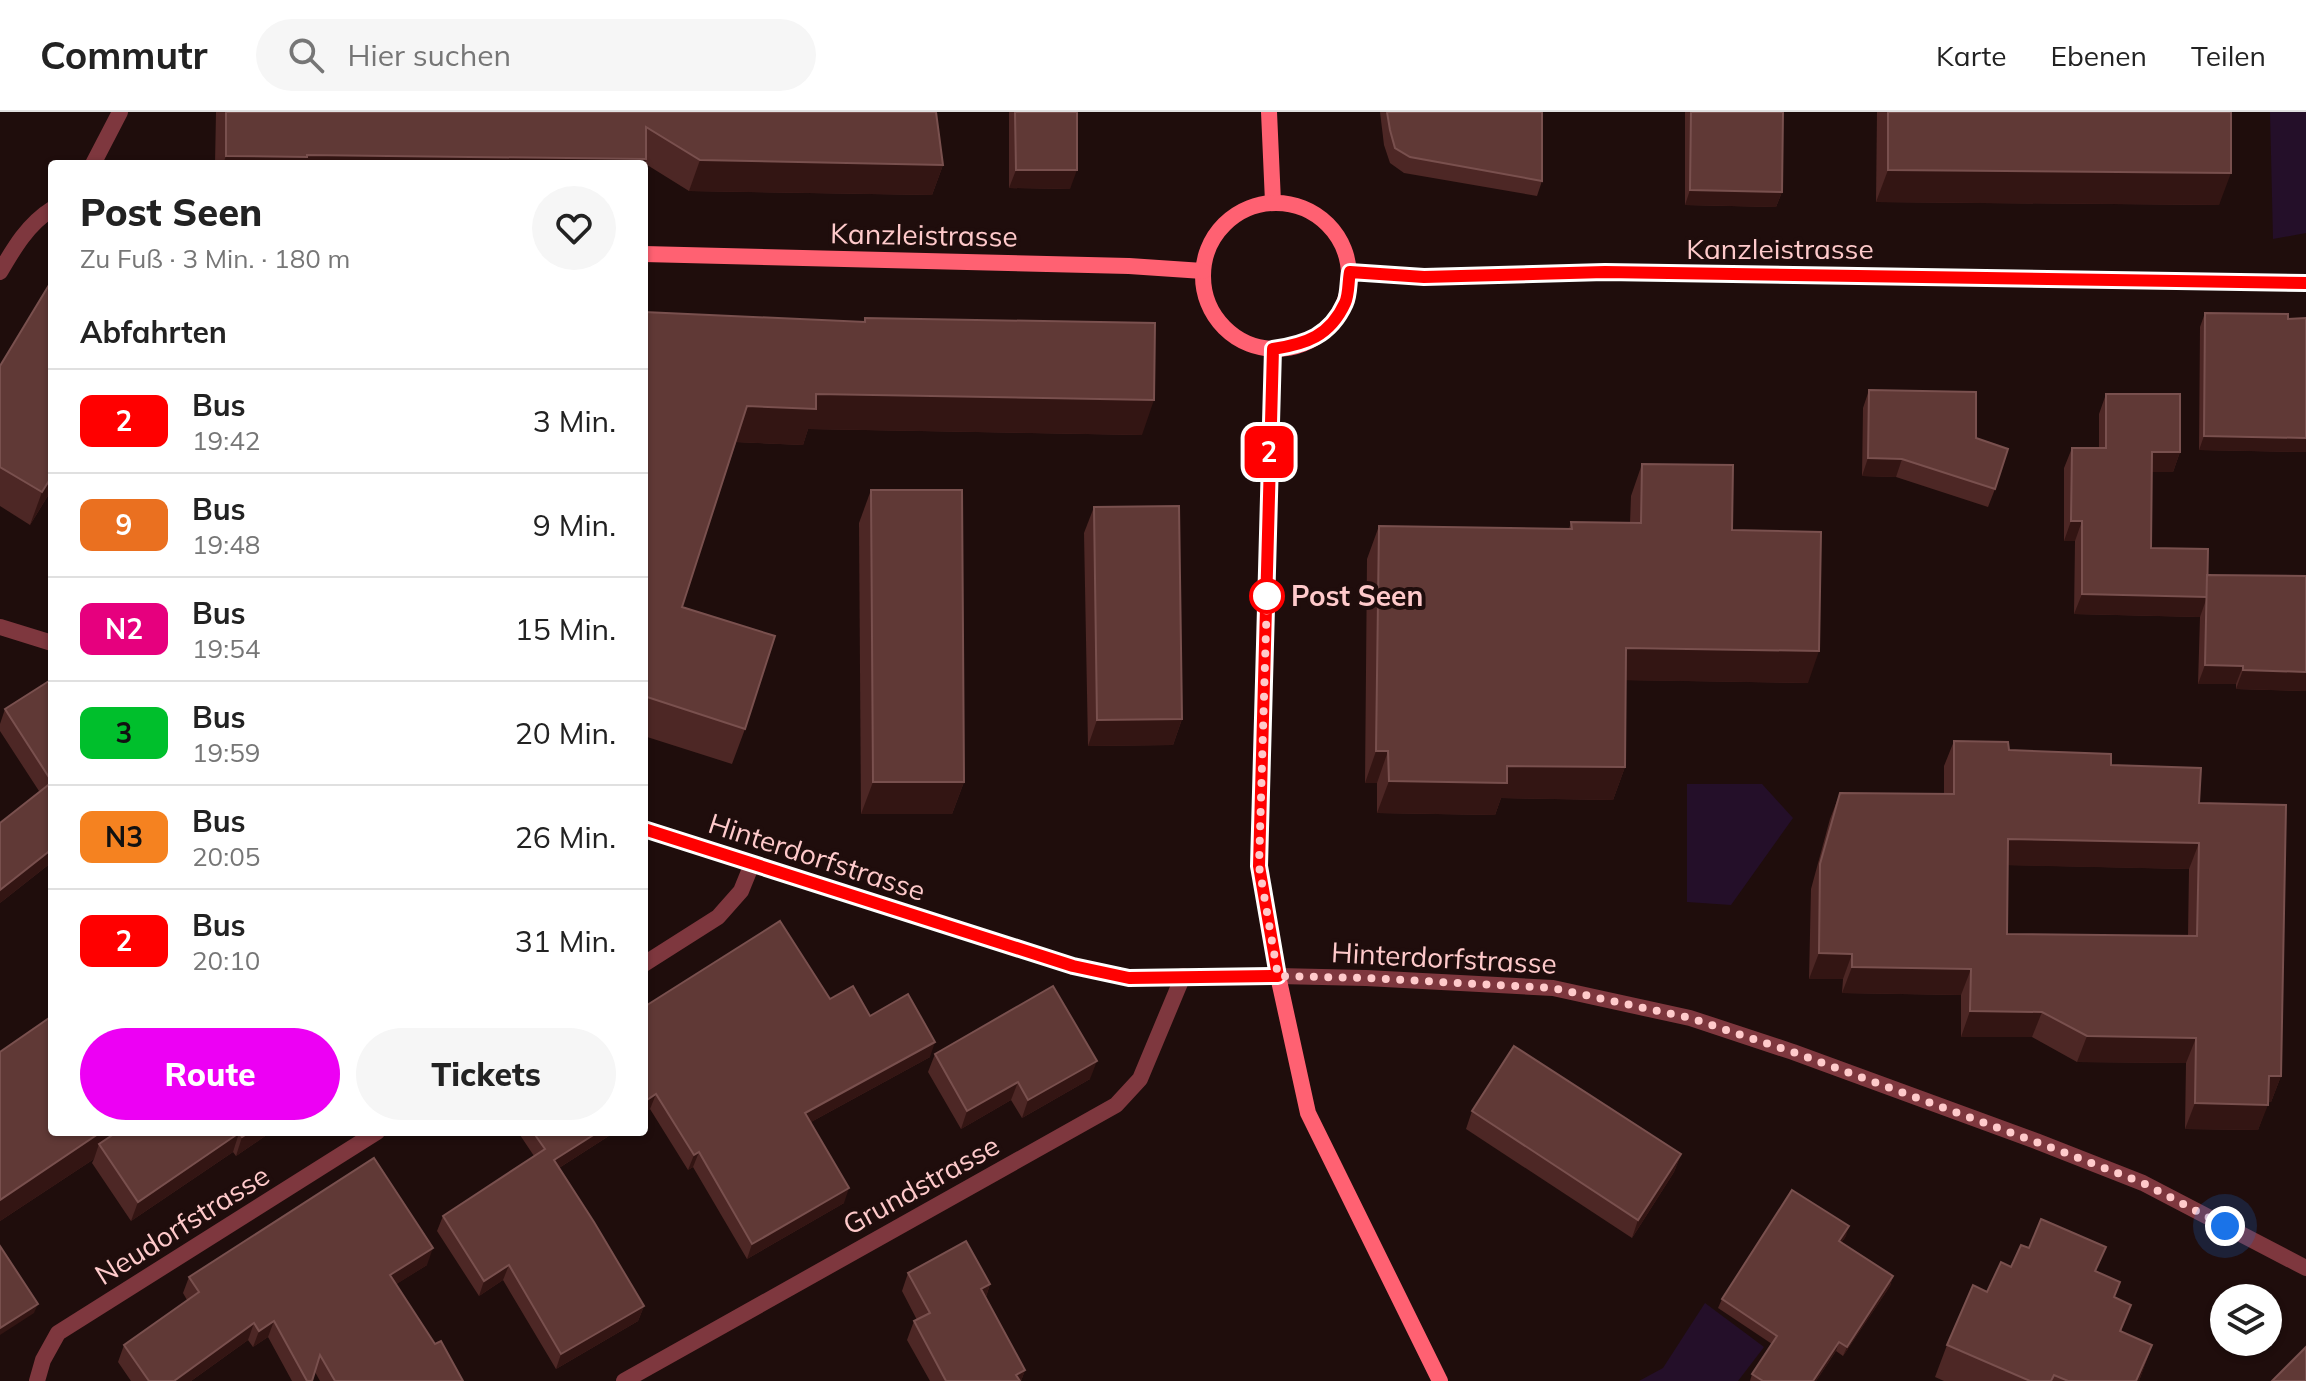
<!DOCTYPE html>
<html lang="de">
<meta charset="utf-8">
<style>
:root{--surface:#fff;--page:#f6f6f6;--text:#222;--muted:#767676;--line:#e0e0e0;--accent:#ed00f4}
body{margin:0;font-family:Mulish,sans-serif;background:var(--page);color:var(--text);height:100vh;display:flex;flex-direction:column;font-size:30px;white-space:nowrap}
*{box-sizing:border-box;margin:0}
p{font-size:26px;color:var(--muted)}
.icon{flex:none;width:44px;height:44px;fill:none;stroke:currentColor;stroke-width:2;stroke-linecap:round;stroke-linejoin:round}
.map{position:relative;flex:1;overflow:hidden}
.drawer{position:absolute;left:48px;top:48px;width:600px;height:976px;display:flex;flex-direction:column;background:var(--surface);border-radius:8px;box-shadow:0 2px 6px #0004}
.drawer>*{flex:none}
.badge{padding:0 16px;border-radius:12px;font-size:28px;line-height:52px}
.fabs{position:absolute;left:2210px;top:1172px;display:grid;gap:16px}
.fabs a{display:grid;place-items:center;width:72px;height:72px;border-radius:50%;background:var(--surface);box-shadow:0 2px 6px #0004;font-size:40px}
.you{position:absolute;width:40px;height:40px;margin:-20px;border:6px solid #fff;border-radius:50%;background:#1a73e8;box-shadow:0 0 0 12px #1a73e833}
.map>.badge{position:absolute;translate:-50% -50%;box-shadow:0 0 0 4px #fff}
h2{padding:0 32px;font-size:30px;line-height:72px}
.round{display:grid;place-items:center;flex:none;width:84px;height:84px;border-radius:42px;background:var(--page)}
.headline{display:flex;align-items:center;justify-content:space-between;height:136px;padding:0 32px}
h1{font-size:38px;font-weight:800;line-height:60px}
.primary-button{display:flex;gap:16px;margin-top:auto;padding:16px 32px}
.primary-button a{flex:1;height:92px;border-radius:48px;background:var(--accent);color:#fff;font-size:32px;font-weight:800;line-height:92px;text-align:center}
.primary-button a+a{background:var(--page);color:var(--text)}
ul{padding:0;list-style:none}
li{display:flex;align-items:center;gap:24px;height:104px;padding:0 32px;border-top:2px solid var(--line)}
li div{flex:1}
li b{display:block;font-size:30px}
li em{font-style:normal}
li .badge{min-width:88px;font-weight:700;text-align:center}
header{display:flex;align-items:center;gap:48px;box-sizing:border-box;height:112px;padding:0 40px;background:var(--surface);border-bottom:2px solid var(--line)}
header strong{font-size:38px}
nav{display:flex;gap:44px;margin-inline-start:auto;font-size:28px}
.search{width:560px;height:72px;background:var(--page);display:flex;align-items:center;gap:20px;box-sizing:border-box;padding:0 28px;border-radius:44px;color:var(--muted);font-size:30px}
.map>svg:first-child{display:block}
</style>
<header>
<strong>Commutr</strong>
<div class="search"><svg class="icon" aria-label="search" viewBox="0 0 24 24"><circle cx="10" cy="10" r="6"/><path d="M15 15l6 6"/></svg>Hier suchen</div>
<nav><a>Karte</a><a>Ebenen</a><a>Teilen</a></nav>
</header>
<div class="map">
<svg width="2306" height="1269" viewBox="0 0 2306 1269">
<rect width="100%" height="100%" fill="#1f0d0c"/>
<!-- green -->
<g fill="#240f29">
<path d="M2270,0H2306V121L2273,127Z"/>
<path d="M1687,672H1762L1793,706L1731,793L1687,790Z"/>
<path d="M1705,1191L1764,1235L1738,1269H1639L1663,1256Z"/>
</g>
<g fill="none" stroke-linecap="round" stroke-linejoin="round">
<!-- street -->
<g stroke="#7e373e" stroke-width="16">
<path d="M93,52L120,0"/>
<path d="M0,160C14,136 28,112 52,97"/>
<path d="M1350,160L1424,165L1605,160L2306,171"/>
<path d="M0,515L52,531"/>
<path d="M644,717L1073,854L1129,866L1278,864L1366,866L1553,876L1690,906L1793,940L2036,1029L2143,1071L2306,1156"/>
<path d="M644,852L718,805L741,779L752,752"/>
<path d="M37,1269L43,1248L58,1221L377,1020"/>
<path d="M624,1269L1116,993L1140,967L1183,864"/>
</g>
<!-- secondary -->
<g stroke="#ff6172" stroke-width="16">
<path d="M1269,0L1273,90"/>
<circle cx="1276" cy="164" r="73"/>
<path d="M644,142L1129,154L1203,159"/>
<path d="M1273,237L1259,754L1278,864L1308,1001L1440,1269"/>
</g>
</g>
<!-- wall -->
<g fill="#4d2725" fill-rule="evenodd">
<path d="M216,0H936L943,53L932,83L689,79L644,51L215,52Z"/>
<path d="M1009,0H1077L1070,77L1009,76Z"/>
<path d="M1380,0H1542V69L1537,84L1404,61L1390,51L1384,33Z"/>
<path d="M1685,0H1783L1782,80L1776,95L1685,93Z"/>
<path d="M1877,0H2231L2219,93L1876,90Z"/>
<path d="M52,168V377L30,413L0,394V254Z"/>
<path d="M644,200L864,210L865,206L1142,323L808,317L803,333L736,330L682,495L745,617L732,652L644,624Z"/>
<path d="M2205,201L2288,207L2306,206V340L2199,338L2200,215Z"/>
<path d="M1869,278L1976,326L1995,377L1988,395L1896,365L1862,364L1863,296Z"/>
<path d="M2106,282L2180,340L2173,360H2152L2151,436L2207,463L2306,464V579L2236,577V572H2198L2200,505L2074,502L2075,429H2064V356L2072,336H2099V302Z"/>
<path d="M1642,352L1732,418L1808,571L1626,568L1625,655L1613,688L1501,686L1495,703L1377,701V671H1365L1367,447L1379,414L1569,417L1571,410L1630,411L1631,384Z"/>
<path d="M871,378L964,670L952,702H861L859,411Z"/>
<path d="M1094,395L1182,607L1173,633L1088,634L1084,421Z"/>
<path d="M52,570V750L0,791L39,679L0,619V612L5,597Z"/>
<path d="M1954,629L2009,638L2111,653L2199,691L2281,964L2271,990H2268L2258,1018L2185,1017L2186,951L2077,950L2032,925H1961V883L1842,881L1843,867H1809L1811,777L1830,707L1840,681L1944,682V654ZM2008,753L2189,757L2188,824L2007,822Z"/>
<path d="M830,887L870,904L930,945L811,1010L844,1091L747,1147L693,1055L688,1058L650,997L644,1001V895Z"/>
<path d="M0,940L52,1020H271L236,1044L233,1040L131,1109L92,1051L94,1047L0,1109Z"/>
<path d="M935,942L1090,967L1022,1006L1011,988L961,1017L928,960Z"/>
<path d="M1472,999L1681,1042L1674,1060L1632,1126L1466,1017Z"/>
<path d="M518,1020H615L559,1056L644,1194L638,1209L556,1257L503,1168L479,1184L437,1119L443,1104L534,1044Z"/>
<path d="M1846,1124L1841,1131L1893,1164L1890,1174L1843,1244L1836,1239L1816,1269H1750L1752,1262L1772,1232L1718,1196L1722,1187Z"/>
<path d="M427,1153L396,1172L435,1232L463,1269H320L315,1260L312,1269H292L268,1225L253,1235L248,1228L191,1269H131L118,1250L124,1233L187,1188L183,1181L189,1165Z"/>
<path d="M2011,1155L2097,1160L2120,1170L2114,1185L2122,1220L2152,1233L2139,1269H1944L1935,1265L1947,1233L1987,1180Z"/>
<path d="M908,1161L990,1172L986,1185L1025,1258L1021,1269H930L907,1228L914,1209L917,1208L902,1179Z"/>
</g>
<!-- shaded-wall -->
<g fill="#331513">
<path d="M307,43L646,47L644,52H223L226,44Z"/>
<path d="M700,48L943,53L932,83L689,79Z"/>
<path d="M1016,58H1077L1070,77L1009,76Z"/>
<path d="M1888,58L2231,61L2219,93L1876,90Z"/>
<path d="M1690,78L1782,80L1776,95L1685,93Z"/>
<path d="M816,282L1154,288L1142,323L808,317L803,333L734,330L747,294Z"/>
<path d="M2204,324L2306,326V340L2199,338Z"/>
<path d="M2152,340H2180L2173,360H2145Z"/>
<path d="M1868,346L1902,347L1896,365L1862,364Z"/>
<path d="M52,364V377L30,413L42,380Z"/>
<path d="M2071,409H2082L2075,429H2064Z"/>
<path d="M2082,482L2207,485L2200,505L2074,502Z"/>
<path d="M1626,536L1819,539L1808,571L1615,568Z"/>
<path d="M2205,553L2243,554L2236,572H2198Z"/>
<path d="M2243,558L2306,560V579L2236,577Z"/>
<path d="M1182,607L1173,633L1088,634L1097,608Z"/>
<path d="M1376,639H1388L1377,671H1365Z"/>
<path d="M1507,654L1625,655L1613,688L1501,686L1495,703L1377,701L1389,669Z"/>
<path d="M873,670H964L952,702H861Z"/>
<path d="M2008,727L2199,731L2189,757L1998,753Z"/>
<path d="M52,737V750L0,791V778Z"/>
<path d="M1819,841L1852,842L1843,867H1809Z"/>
<path d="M1852,855L1971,857L1961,883L1842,881Z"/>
<path d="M1970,899L2042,900L2032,925H1961Z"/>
<path d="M2087,924L2196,926L2186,951L2077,950Z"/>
<path d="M935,930L930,945L800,1016L805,1001Z"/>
<path d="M1097,949L1090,967L1022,1006L1028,988Z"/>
<path d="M2269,964H2281L2271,990H2259Z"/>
<path d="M1018,970L1011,988L961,1017L967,999Z"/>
<path d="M656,982L650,997L644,1001V990Z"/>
<path d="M2195,991L2268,993L2258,1018L2185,1017Z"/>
<path d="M101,1020H123L99,1032L94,1047L0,1109V1088Z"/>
<path d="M250,1020H271L236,1044L242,1025Z"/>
<path d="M598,1020H615L548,1063L554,1048Z"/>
<path d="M239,1021L233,1040L131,1109L138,1090Z"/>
<path d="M699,1040L693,1055L688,1058L694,1043Z"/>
<path d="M1681,1042L1674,1060L1632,1126L1638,1108Z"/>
<path d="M849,1076L844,1091L747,1147L752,1132Z"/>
<path d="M1849,1114L1846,1124L1836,1139L1839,1129Z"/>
<path d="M433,1136L427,1153L384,1180L390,1163Z"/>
<path d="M509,1153L503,1168L479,1184L484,1169Z"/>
<path d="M1893,1164L1890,1174L1843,1244L1847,1235Z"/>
<path d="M990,1172L984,1190L981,1177Z"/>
<path d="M38,1192L34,1201L0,1223V1216Z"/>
<path d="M644,1194L638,1209L556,1257L561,1242Z"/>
<path d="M274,1209L268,1225L253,1235L259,1219Z"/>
<path d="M254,1211L248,1228L191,1269H174Z"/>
<path d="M1839,1230L1836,1239L1816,1269H1813Z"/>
<path d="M2152,1233L2139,1269H2136Z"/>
<path d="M1025,1258L1021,1269H1014L1016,1263Z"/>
</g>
<!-- building -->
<g fill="#603936" stroke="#79504e" stroke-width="2" fill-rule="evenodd">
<path d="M226,0H936L943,53L700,48L646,15V47L307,43V45L226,44Z"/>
<path d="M1015,0H1077V58H1016Z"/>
<path d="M1387,0H1542V69L1410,45L1395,36L1390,18Z"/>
<path d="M1691,0H1783L1782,80L1690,78Z"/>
<path d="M1888,0H2231V61L1888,58Z"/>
<path d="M52,168V364L42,380L0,355V254Z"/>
<path d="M644,200L865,210V206L1155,211L1154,288L816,282V297L747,294L682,495L775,524L745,617L644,584Z"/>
<path d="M2205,201L2288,202V207L2306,206V326L2204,324Z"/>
<path d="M1869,278L1976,280V326L2008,337L1995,377L1902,347L1868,346Z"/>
<path d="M2106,282H2180V340H2152L2151,436L2208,437L2207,485L2082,482V409H2071L2072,336H2106Z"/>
<path d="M1642,352L1733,353L1732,418L1821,420L1819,539L1626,536L1625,655L1507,654V671L1389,669L1388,639H1376L1379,414L1572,417L1571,410L1641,411Z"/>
<path d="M871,378H962L964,670H873Z"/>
<path d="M1179,394L1182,607L1097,608L1094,395Z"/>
<path d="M2207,463L2306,464V560L2243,558V554L2205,553Z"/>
<path d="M49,569L52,570V737L0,778V711L52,670L5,597Z"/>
<path d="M1954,629L2008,630L2009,638L2111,642V653L2201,656L2199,691L2286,693L2281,964H2269L2268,993L2195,991L2196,926L2087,924L2042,900L1970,899L1971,857L1852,855V842L1819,841L1820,752L1840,681L1954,682ZM2008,727L2199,731L2197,824L2007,822Z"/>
<path d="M780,809L830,887L853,874L870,904L908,882L935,930L805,1001L849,1076L752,1132L699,1040L694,1043L656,982L644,990V895Z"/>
<path d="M1053,874L1097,949L1028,988L1018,970L967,999L935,942Z"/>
<path d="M52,904V1020H101L0,1088V940Z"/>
<path d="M1514,934L1681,1042L1638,1108L1472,999Z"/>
<path d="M117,1020H250L242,1025L239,1021L138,1090L99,1032Z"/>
<path d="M533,1020H598L554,1048L594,1110L644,1194L561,1242L509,1153L484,1169L443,1104L545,1037Z"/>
<path d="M374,1046L433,1136L390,1163L435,1232L441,1229L463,1269H335L320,1243L312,1269H307L274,1209L259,1219L254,1211L174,1269H149L124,1233L199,1180L189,1165Z"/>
<path d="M1792,1078L1849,1114L1839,1129L1893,1164L1847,1235L1839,1230L1813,1269H1763L1752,1262L1777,1224L1722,1187Z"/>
<path d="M2041,1107L2106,1135L2095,1159L2120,1170L2114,1185L2131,1193L2120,1219L2152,1233L2136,1269H2068L2054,1263L2051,1269H2030L1947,1233L1973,1173L1987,1180L2001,1150L2011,1155L2021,1133L2029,1136Z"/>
<path d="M966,1129L990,1172L981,1177L1025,1258L1016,1263L1020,1269H946L914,1209L930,1201L908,1161Z"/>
<path d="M0,1134L38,1192L0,1216Z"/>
<path d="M2306,1235V1269H2272Z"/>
</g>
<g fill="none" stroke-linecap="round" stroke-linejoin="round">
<!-- line casing -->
<g stroke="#fff" stroke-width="18">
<path id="line" d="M644,717L1073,854L1129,866L1278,864L1259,754L1273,237C1306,232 1330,224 1345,191C1349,183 1348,170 1350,160L1424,165L1605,160L2306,171"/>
</g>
<!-- line -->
<use href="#line" stroke="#f00" stroke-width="12"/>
<!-- walk -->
<path stroke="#ffcacb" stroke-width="8" stroke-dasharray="0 14.4" d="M1267,484L1259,754L1278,864L1366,866L1553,876L1690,906L1793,940L2063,1040L2143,1071L2225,1114"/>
</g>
<!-- markers -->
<circle fill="#fff" stroke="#f00" stroke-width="4" cx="1267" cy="484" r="16"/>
<g text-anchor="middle" stroke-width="8" stroke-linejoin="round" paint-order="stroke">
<!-- street labels -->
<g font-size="28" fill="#ffcacb" stroke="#1f0d0c">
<text transform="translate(924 123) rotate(1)" y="10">Kanzleistrasse</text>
<text x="1780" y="147">Kanzleistrasse</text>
<text transform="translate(817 745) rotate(18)" y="10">Hinterdorfstrasse</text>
<text transform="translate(1444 846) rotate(3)" y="10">Hinterdorfstrasse</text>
<text transform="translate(921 1073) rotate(-29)" y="10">Grundstrasse</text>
<text transform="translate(182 1113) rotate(-32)" y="10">Neudorfstrasse</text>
</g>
<!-- stop labels -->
<g font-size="28" font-weight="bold" fill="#ffcacb" stroke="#1f0d0c" text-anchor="start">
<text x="1291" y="494">Post Seen</text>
</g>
</g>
</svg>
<div class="fabs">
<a><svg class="icon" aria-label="layers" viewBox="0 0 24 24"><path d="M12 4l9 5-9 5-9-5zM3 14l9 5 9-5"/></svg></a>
</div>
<div class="you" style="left:2225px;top:1114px"></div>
<b class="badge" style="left:1269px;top:340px;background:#f00;color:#fff">2</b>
<section class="drawer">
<div class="headline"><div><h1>Post Seen</h1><p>Zu Fuß · 3 Min. · 180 m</p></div><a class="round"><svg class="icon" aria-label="heart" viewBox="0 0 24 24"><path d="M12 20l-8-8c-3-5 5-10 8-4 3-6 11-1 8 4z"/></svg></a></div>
<h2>Abfahrten</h2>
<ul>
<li><span class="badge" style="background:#f00;color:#fff">2</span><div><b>Bus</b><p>19:42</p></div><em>3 Min.</em></li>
<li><span class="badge" style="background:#ea7020;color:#fff">9</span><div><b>Bus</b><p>19:48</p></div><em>9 Min.</em></li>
<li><span class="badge" style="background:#e6007e;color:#fff">N2</span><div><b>Bus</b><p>19:54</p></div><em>15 Min.</em></li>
<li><span class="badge" style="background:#00bf2c;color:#111">3</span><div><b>Bus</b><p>19:59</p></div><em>20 Min.</em></li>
<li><span class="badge" style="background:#f58220;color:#111">N3</span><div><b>Bus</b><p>20:05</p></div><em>26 Min.</em></li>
<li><span class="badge" style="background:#f00;color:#fff">2</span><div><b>Bus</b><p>20:10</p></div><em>31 Min.</em></li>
</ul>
<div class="primary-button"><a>Route</a><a>Tickets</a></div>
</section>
</div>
